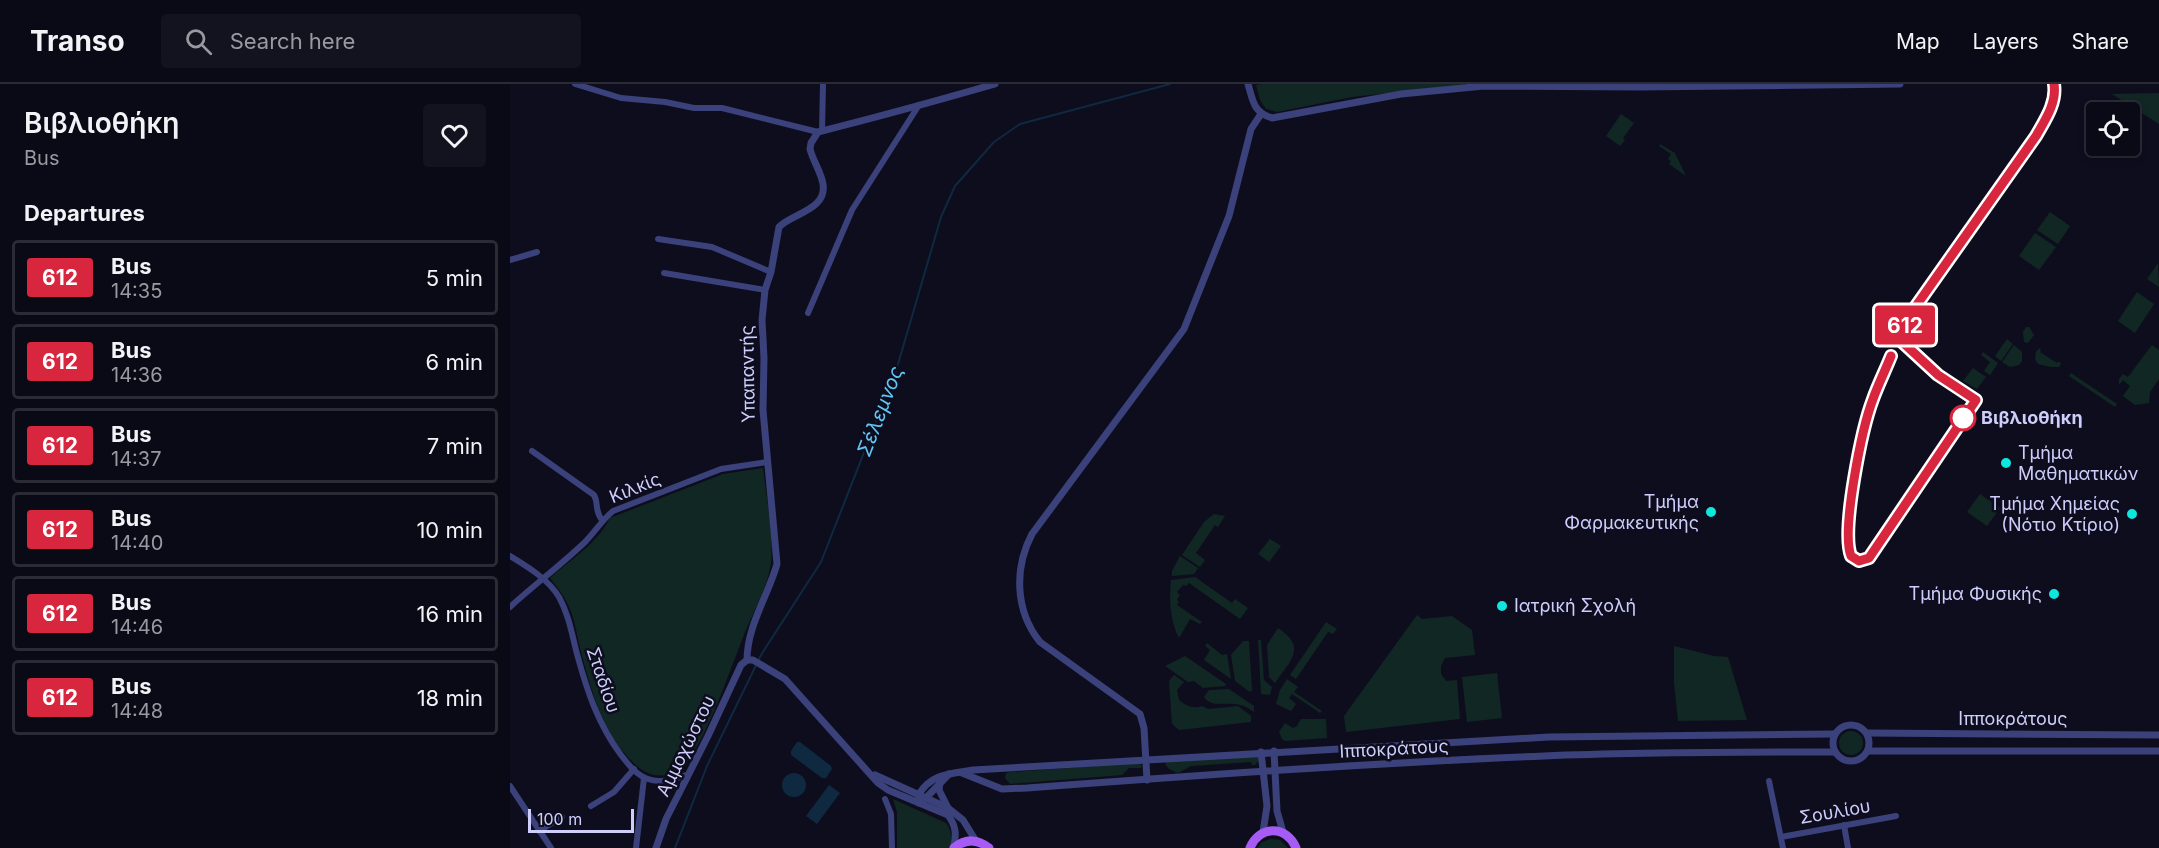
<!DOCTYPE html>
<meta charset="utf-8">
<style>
:root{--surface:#0a0a16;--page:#13131f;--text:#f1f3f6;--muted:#999aa1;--line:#2a2b35}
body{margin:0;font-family:Inter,sans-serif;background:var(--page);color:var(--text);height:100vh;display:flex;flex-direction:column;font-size:22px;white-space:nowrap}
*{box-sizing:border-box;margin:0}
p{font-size:20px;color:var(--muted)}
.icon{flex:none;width:33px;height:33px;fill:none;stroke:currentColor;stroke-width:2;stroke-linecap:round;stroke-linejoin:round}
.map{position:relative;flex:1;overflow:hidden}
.panel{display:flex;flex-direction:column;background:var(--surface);width:510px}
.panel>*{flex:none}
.badge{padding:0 12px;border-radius:4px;font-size:21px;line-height:39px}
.buttons{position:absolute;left:1576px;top:18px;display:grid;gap:12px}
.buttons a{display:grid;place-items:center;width:54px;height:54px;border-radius:6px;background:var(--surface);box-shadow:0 3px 9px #0003,0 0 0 2px var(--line);font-size:30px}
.scale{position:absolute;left:18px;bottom:15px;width:106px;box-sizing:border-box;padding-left:6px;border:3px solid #cdcefc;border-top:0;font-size:16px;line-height:21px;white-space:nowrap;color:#cdcefc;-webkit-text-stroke:4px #0e0d1e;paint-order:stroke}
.map>.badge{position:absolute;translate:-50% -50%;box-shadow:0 0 0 3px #fff}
h2{padding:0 24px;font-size:22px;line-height:54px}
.round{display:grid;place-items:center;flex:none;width:63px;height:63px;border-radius:6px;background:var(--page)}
.headline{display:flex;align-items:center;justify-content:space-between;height:102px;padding:0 24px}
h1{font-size:28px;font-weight:600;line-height:45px}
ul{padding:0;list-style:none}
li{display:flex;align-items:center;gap:18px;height:75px;margin:0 12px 9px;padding:0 12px;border:3px solid var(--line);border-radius:6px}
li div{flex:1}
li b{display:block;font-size:22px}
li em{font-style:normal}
li .badge{min-width:66px;font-weight:700;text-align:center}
header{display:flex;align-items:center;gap:36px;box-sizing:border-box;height:84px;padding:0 30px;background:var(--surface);border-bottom:2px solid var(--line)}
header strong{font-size:28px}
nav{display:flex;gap:33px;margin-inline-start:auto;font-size:21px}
.search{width:420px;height:54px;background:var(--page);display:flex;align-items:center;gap:15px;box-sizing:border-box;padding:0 21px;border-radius:6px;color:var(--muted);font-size:22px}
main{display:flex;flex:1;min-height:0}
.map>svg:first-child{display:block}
</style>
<header>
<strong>Transo</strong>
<div class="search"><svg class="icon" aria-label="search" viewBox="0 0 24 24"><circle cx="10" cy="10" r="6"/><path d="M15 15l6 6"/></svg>Search here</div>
<nav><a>Map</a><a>Layers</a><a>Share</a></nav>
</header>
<main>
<section class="panel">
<div class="headline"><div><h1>Βιβλιοθήκη</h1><p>Bus</p></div><a class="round"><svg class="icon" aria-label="heart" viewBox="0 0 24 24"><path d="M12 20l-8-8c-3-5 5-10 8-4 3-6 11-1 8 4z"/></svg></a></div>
<h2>Departures</h2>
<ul>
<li><span class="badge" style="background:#d7263d;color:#fff">612</span><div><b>Bus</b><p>14:35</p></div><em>5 min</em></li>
<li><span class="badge" style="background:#d7263d;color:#fff">612</span><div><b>Bus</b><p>14:36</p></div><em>6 min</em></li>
<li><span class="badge" style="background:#d7263d;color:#fff">612</span><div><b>Bus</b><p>14:37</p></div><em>7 min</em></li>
<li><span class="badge" style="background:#d7263d;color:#fff">612</span><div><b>Bus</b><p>14:40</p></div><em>10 min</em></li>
<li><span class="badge" style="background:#d7263d;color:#fff">612</span><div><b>Bus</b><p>14:46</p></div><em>16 min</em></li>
<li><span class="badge" style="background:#d7263d;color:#fff">612</span><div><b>Bus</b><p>14:48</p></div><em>18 min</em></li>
</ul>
</section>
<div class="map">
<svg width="1649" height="764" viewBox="0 0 1649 764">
<rect width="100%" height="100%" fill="#0e0d1e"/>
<!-- green -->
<g fill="#112723">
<path d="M753,0H960L842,13L767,28L756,25L750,16L746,1Z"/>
<path d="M1649,9V40L1602,10Z"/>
<path d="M1111,30L1124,39L1113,54L1115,56L1110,62L1096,52Z"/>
<path d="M1150,60L1165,69L1176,92L1159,80L1161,77L1158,75L1161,70L1149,62Z"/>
<path d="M1540,128L1560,142L1548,160L1527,146Z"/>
<path d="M1525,149L1546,163L1529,186L1509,172Z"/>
<path d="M1648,179L1649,203L1637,195Z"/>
<path d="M1627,208L1644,220L1625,249L1608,237Z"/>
<path d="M1516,243H1519L1524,251L1518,259L1514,258L1513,248Z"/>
<path d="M1497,255L1503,260L1491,277L1485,272Z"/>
<path d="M1504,261L1512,268V277L1509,281L1500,283L1492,278Z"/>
<path d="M1642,261L1649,266V295L1640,308L1639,319L1625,321L1613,312L1620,302L1613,296L1609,301V295L1613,290L1618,293Z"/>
<path d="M1529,264L1531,266L1530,268L1547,279L1549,277L1551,280L1549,283H1541L1528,280L1525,275L1526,268Z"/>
<path d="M1473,268L1488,279L1480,291L1474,287L1480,278L1471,271Z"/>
<path d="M1463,284L1476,293L1467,305L1453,297Z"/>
<path d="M1561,289L1607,320L1605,323L1559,292Z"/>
<path d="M253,384C256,411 264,453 261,479C257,506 241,531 232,556C219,589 208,621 192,653C186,663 182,675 172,683C158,695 141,694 127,682C93,652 81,606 70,564C67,551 65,537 60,525C55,513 48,504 40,494C60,476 88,459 100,434L213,390Z"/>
<path d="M1470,410L1490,424L1477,442L1457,428Z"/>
<path d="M704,430L715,432L708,443L705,441L686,469L695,476L690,483L672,471L694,438Z"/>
<path d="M760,455L771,462L759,478L748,470Z"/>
<path d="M670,472L688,484L684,490L662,492V487Z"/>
<path d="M685,493L722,519L725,515L738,524L730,535L679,499L676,502L673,501L667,508L670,511L667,516L669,518L667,521L692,538L690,540L680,535L669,554C660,537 659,515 661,496Z"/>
<path d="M907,531L912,535L942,532L962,546L965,571L935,574L931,582V590L936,597L947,596L950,635L836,648L834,632Z"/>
<path d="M816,538L827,545L823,550L818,548L786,595L780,591Z"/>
<path d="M768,544C798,564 780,576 765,599L759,593L757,561Z"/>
<path d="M748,556H751L754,596L762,603L760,611L751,610Z"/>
<path d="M733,557H739L742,606L740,608L725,597L721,571Z"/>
<path d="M697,559L712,571L717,570L721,595L694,576L700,566L695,562Z"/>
<path d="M1164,562L1204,572L1218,573L1237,636L1168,637L1164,599Z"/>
<path d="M675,572L716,600L715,602L693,604L684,597L678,598L655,582Z"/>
<path d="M987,589L992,634L957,638L952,593Z"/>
<path d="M664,591L674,598L667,606L669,616C676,622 684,625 692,622L698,625L728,622L741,632V638L669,646L662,640L659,597Z"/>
<path d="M777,595L788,603L784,608L812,627L810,629L782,610L779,614L786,620L781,627L766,620L770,606Z"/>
<path d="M719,605L744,622V628C724,611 704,628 694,613L699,606Z"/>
<path d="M791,635H816L817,654L775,657L772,655L769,648L775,639L783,644L787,642Z"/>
<circle cx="1341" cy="659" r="12"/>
<path d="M748,673L749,676L745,681H742L741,678L681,682L668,689L659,685L655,680L658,677Z"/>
<path d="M628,679L632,682L631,684H619L612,691L500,700L495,694L496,689L501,688Z"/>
<path d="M383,715L436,739C442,747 442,754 440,764H387V728Z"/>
<path d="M761,755L770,756L778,764H747L752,758Z"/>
</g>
<!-- water -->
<g fill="#0f2940">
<path d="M287,658H290L321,682L322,685L316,694H312L281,671V667Z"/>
<circle cx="284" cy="701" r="12"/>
<path d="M319,701L330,709L307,740L296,732Z"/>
</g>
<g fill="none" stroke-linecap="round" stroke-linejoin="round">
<!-- stream -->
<path stroke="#0f2940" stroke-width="2" d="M165,764L197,682L251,571L311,478L386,287L431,133L445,102L484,58L510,40L660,0"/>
<!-- minor -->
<g stroke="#3b417a" stroke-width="6">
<path d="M65,0L111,14L155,18L184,24H212L308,48"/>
<path d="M312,47L313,0"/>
<path d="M148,155L202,163L261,188"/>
<path d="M0,176L27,168"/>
<path d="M154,189L255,206"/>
<path d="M298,229L342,126L409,21"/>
<path d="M22,367L84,411C89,420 84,426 92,436"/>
<path d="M0,472C18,483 38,495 49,513C59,531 62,551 67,570C77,607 88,640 111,671C118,680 126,691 138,695C151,700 165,694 178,691"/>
<path d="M0,523C24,501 51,481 75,458C85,448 91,437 103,427L211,385L257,378"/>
<path d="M1259,697L1273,764"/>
<path d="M0,702L41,764"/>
<path d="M375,715L381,730L382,764"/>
<path d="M81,722L104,708L124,685"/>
<path d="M1334,741L1338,764"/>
<path d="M29,747L52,733"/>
<path d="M1271,753L1386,732"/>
<path d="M126,764L134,694"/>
</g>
<!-- tertiary -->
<g stroke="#3b417a" stroke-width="7">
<path d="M738,0C743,17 743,28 762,34L891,10L974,2L1129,3L1390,0"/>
<circle cx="1341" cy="659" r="18"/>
<path d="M1357,649L1649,651"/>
<path d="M764,667L767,727L773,748"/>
<path d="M1358,667H1649"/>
<path d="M751,668L757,722L753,748"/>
<path d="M452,689L492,705L517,704C689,691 861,679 1034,672C1131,668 1228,668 1325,668"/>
<path d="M365,691L438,724L453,736L466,757"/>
<path d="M637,696L634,644L630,630L530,558C505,527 504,484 522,450L674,245L719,132L741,45L751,30"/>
<path d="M430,698L429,706L438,724"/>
<path d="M414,716L439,690"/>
<path d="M409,719V710C422,689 441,690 463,686L1039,653L1325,650"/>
<path d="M146,764L156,735L198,652L231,581L237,576"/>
<path d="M443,764C447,751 446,742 438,731L378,706L368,699L275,595L243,576H237C237,542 258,512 267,480L253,326L254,274L252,236L255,206L261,188L269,143C283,129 317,126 313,100C311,88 303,77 300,65L301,59L308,48C368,33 426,17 485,0"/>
</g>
<!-- primary -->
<g stroke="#a65bf5" stroke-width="9">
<path d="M444,764C456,754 468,755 479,764"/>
<path d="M740,764C749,741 777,741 786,764"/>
</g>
</g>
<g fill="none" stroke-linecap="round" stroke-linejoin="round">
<!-- line casing -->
<g stroke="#fff" stroke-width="14">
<path id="line" d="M1381,272C1375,287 1368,301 1363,315C1352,344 1331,446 1341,472L1349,477L1359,474L1466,316L1428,291L1389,255L1406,222L1526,52C1535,36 1547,19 1544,0"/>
</g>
<!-- line -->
<use href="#line" stroke="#d7263d" stroke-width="9"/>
</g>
<!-- markers -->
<circle fill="#fff" stroke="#d7263d" stroke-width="3" cx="1453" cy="334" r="12"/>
<g fill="#0ee7de" stroke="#0e0d1e" stroke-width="2">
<circle cx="1496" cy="379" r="6"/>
<circle cx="1201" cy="428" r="6"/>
<circle cx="1622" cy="430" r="6"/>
<circle cx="1544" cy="510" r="6"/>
<circle cx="992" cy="522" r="6"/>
</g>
<g text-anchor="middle" stroke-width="5" stroke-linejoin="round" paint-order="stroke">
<!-- street labels -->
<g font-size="18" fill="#cdcefc" stroke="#0e0d1e">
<text transform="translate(238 290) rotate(-91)" y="6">Υπαπαντής</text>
<text transform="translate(125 404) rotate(-22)" y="6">Κιλκίς</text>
<text transform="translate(93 596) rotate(71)" y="6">Σταδίου</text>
<text x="1503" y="641">Ιπποκράτους</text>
<text transform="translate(176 662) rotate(-64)" y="6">Αμμοχώστου</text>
<text transform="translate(884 665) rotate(-3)" y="6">Ιπποκράτους</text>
<text transform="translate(1325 728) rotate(-10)" y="6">Σουλίου</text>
</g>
<!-- stop labels -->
<g font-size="18" font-weight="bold" fill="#cdcefc" stroke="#0e0d1e" text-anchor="start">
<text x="1471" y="340">Βιβλιοθήκη</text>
</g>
<!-- poi labels -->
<g font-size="18" fill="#cdcefc" stroke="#0e0d1e" text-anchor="end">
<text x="1508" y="375" text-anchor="start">Τμήμα<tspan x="1508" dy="21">Μαθηματικών</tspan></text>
<text x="1189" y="424">Τμήμα<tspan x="1189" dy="21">Φαρμακευτικής</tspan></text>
<text x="1610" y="426">Τμήμα Χημείας<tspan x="1610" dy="21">(Νότιο Κτίριο)</tspan></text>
<text x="1532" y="516">Τμήμα Φυσικής</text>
<text x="1004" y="528" text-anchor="start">Ιατρική Σχολή</text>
</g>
<!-- water labels -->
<g font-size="20" font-style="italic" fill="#62c6f5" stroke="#0e0d1e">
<text transform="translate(370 327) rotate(-69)" y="7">Σέλεμνος</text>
</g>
</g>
</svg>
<div class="buttons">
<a><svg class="icon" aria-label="locate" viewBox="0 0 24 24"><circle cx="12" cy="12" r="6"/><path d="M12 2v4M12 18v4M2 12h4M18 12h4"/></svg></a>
</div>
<div class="scale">100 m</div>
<b class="badge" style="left:1395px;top:241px;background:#d7263d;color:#fff">612</b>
</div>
</main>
